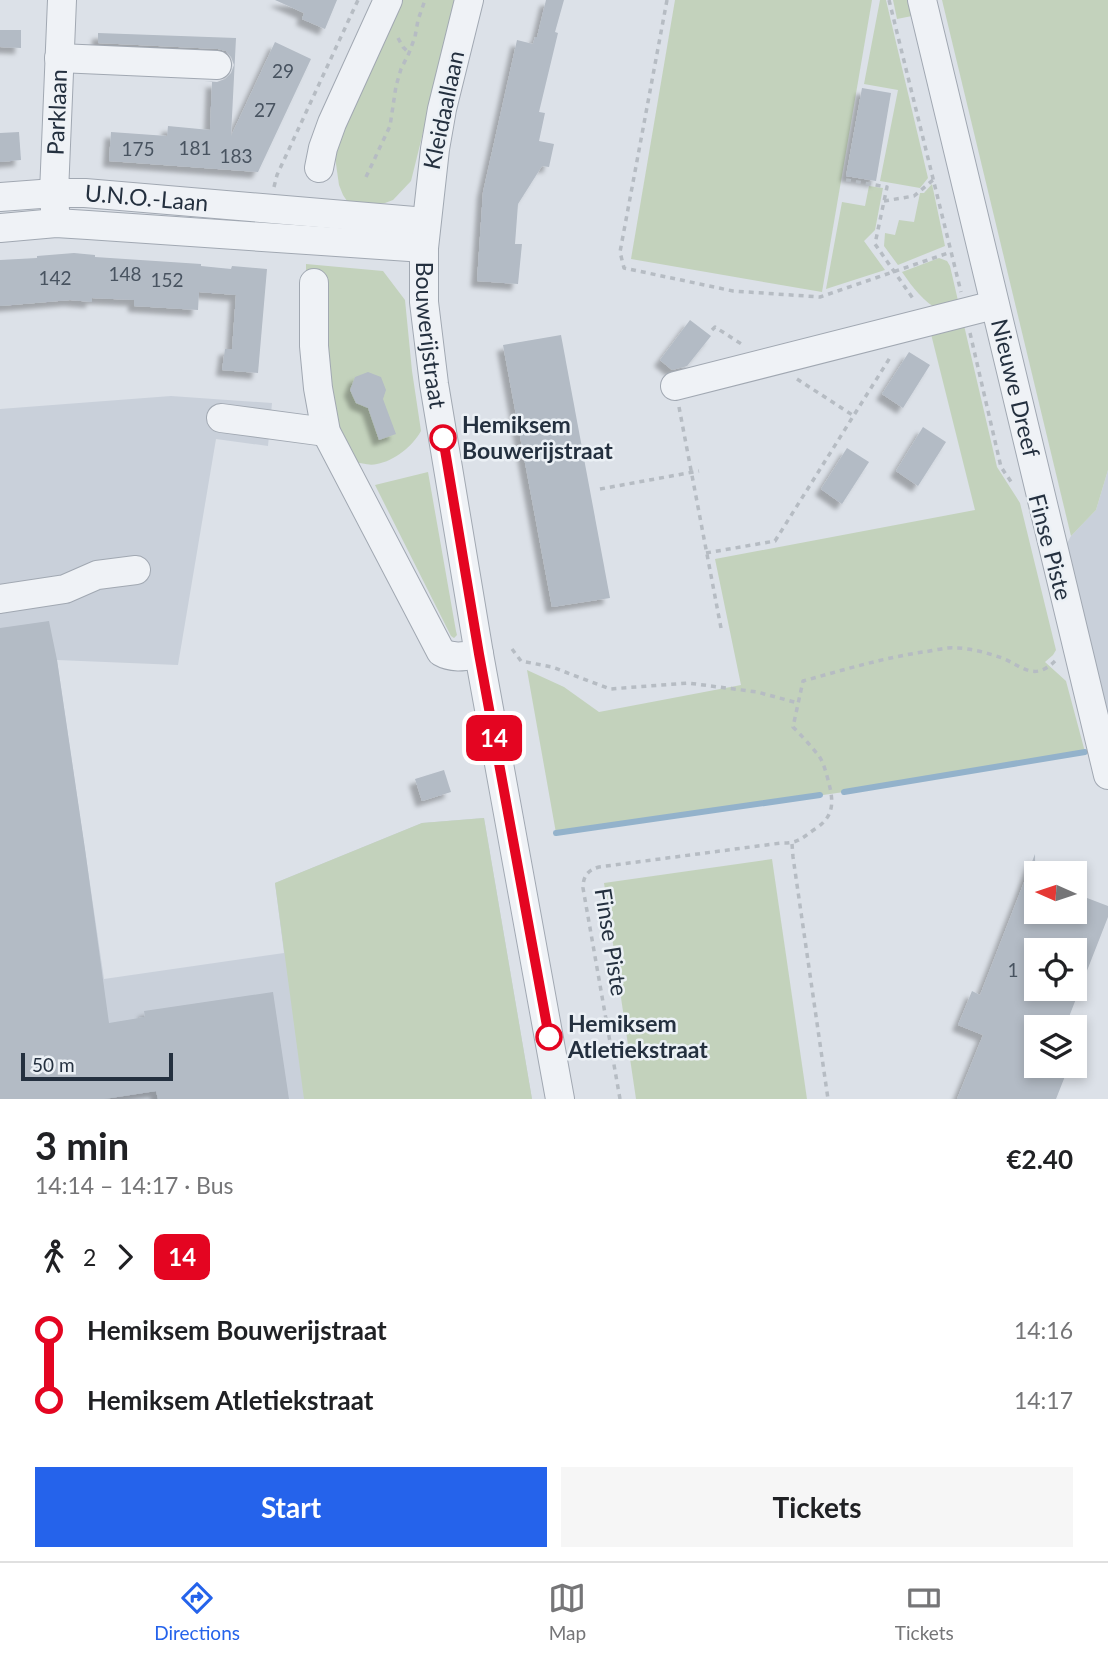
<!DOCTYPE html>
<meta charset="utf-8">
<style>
:root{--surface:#fff;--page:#f6f6f6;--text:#202124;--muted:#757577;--line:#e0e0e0;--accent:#2563eb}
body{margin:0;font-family:Lato,sans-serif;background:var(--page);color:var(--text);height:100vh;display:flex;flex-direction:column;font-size:26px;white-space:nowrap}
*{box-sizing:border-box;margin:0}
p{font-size:23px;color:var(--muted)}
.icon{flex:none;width:38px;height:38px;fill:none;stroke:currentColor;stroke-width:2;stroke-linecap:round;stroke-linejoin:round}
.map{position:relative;height:1099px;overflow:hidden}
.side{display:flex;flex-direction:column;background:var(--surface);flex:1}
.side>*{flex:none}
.badge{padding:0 14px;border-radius:10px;font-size:24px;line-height:46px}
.needle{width:46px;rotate:273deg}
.fabs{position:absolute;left:1024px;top:861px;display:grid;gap:14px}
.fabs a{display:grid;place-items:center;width:63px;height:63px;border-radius:0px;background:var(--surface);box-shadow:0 4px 10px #0003;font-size:35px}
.scale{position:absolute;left:21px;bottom:18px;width:152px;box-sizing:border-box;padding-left:7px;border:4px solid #24303f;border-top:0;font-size:19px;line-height:24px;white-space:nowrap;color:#24303f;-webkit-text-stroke:5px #ebf0f5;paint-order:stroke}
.map>.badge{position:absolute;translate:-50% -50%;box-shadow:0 0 0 4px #fff}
.legs{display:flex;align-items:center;gap:10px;height:77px;padding:0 35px;font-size:23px}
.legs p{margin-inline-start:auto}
.overview{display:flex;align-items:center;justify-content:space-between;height:119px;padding:0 35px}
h1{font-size:38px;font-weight:700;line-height:52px}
.action{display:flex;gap:14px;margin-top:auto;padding:14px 35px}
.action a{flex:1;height:80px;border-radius:0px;background:var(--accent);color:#fff;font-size:28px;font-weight:700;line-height:80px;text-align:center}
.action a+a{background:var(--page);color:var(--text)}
ul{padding:0 35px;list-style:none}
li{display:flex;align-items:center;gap:24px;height:70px;font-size:26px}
li i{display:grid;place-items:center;width:10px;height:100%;margin:0 9px;background:currentColor}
li i::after{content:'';width:18px;height:18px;margin:-9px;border:5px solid;border-radius:50%;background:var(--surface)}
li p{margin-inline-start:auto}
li:first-child i{background:linear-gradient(#0000 50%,currentColor 0)}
li:last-child i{background:linear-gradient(currentColor 50%,#0000 0)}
.menu{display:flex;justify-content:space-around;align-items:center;height:98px;border-top:2px solid var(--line);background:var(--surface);font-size:19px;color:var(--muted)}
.menu a{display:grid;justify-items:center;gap:4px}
.menu .on{color:var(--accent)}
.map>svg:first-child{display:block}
</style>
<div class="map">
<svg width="1108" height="1099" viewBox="0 0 1108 1099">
<defs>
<filter id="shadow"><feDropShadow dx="-6" dy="6" stdDeviation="2" flood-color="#0004"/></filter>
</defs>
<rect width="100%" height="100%" fill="#dce1e8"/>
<!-- built -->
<g fill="#c9d0da">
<path d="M171,396L272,403L268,446L216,439L178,665L57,660L104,979L284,953L275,883L422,823L484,818L532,1099H0V409Z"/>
<path d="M1108,470V746L1058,560L1071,536L1096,510Z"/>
</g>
<!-- green -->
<g fill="#c3d2bc">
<path d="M397,0H456L411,181L393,200L385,203L373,204L347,201L343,195L339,185L334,150Z"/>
<path d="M675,0H872L822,292L631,259Z"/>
<path d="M880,0H886L928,178L920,188L880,181L898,90L864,84Z"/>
<path d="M893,0H908L912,16L897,19Z"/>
<path d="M942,0H1108V470L1096,510L1071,536Z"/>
<path d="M932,184L945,246L898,265L884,246L885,233L895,235L899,220L914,222L920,193H924Z"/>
<path d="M869,186L883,188L875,230L864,241L885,270L826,289L842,202L865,206Z"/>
<path d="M939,258L947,261L950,266L959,305L940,311C923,301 913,288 902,272Z"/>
<path d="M306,264L383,271L405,300L412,371L421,431C413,446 394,461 377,464C369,466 362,463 354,462L340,437L306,274Z"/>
<path d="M963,321L997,467L1020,503L1056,650L1053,655L1045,662L1066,681L1085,752L844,792L556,833L527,670L564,687L599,712L741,685L715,559L975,510L930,330Z"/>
<path d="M428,472L456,631L457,635L454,638L451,636L375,485Z"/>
<path d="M484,818L532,1099H304L275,883L422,823Z"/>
<path d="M772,859L807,1099H636L604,883Z"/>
</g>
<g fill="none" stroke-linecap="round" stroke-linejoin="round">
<!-- stream -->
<g stroke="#93b2cb" stroke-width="6">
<path d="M844,792L1085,752"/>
<path d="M556,833L820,795"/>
</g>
</g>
<!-- building -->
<g fill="#b3bbc5" fill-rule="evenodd" filter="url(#shadow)">
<path d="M275,0H337L325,29L302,19L304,13Z"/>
<path d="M546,0H564L555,32L558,33L539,112L545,113L539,141L554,144L549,167L542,166L518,204L515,244H522L518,284L477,281L483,192L517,40L533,44L535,37H537Z"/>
<path d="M0,30H21V48L0,47Z"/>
<path d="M98,33L236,38L231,136L275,42L311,59L258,172L109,161L111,132L167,136L168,126L210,130L212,82L204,81L217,82L225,79L231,73L234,65L231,57L226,51L218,49L98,43Z"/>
<path d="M862,88L891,93L876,181L846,176Z"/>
<path d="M19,132L21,160L0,162V133Z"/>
<path d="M74,253L95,255V257L201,264V266L231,269L232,266L267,269L258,373L222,370L225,349H232L236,295L199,292L198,310L134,306V300L92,298V302L70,300L0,306V260L37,258V256Z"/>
<path d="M690,320L711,336L687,366L672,370L660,360Z"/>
<path d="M561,335L610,598L552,607L503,345Z"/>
<path d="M909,352L930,365L903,408L882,394Z"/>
<path d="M368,372L381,377L386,390L383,399L396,434L379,440L368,408L356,403L350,390L355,377Z"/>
<path d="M923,427L946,442L918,486L896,471Z"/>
<path d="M847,448L869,462L842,504L821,489Z"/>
<path d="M49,621L57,660L85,849L109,1023L145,1017L144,1011L273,992L289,1099H158L156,1091L104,1099H0V628Z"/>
<path d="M444,770L451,792L422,801L415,779Z"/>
<path d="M1035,854L1036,912H1074V893L1108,906V917L1065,1027H1036V1066H1069L1056,1099H957L983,1035L958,1025L972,991L980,995ZM1036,950H1074V989H1036Z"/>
</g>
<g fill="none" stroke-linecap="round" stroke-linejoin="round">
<!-- minor casing -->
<g stroke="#a1a8b2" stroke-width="30">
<g id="minor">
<path id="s1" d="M469,0L442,109L435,149L424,248V302L434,384L479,654L560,1099"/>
<path id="s2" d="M922,0L1108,775"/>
<path d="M59,58L217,65"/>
<path d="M319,168L323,148L332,123L388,0"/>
<path id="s3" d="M0,197L54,193H85L426,222"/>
<path id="s4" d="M55,210L54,193L62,0"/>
<path d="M0,228L56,223L88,225L424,248"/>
<path d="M314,283V346L318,388L326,432L441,652C453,659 466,656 479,654"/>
<path d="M675,386L994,305"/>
<path d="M221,418L326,432"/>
<path d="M0,599L65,589L97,575L136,570"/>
</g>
</g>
<!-- path -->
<g stroke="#b6bcc3" stroke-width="3.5" stroke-dasharray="5 5" stroke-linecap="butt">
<path d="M667,0L620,252L624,268L733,291L820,297L951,252"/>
<path d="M889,0L961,292"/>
<path d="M398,38L403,47L409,53"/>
<path d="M366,177L390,126L396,86L401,69L409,53L415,37L418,20L425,0"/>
<path d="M846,180L887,187L875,244L914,300"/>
<path d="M274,187L277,175L358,0"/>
<path d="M884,201L914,196L933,180"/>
<path d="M712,330L715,327L743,345"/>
<path d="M970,333L1001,467L1012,483"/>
<path d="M797,379L854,416"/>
<path d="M679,407L721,628"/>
<path d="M600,489L699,471"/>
<path d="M706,553L775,541L891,356"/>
<path d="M512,649L521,661L552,667L610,689L688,683L757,692L798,703"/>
<path d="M792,844L793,857L828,1099"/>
<path d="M620,1099L583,888C583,876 588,870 599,867L781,843C797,844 802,838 815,829C837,815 833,798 827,776C825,769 823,762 819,756C811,746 802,736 793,727L803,681C843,670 883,658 923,652C933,651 945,647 955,648C970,648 988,653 1002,658C1022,666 1034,682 1055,661"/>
</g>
<!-- minor -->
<use href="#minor" stroke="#eff2f6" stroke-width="28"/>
</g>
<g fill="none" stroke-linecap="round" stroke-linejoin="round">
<!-- line-1 casing -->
<g stroke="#fff" stroke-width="16">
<path id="line-1" d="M443,438L479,654L549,1037"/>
</g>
<!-- line-1 -->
<use href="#line-1" stroke="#e40521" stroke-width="10"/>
</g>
<!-- markers -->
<g fill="#fff" stroke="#e40521" stroke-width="3.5">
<circle cx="443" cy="438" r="12"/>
<circle cx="549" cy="1037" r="12"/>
</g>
<g text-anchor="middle" stroke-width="5" stroke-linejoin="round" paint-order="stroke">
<!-- number labels -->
<g font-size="19" fill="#485360">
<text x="283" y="78">29</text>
<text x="265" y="117">27</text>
<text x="195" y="155">181</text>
<text x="138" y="156">175</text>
<text x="236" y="163">183</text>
<text x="125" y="281">148</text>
<text x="55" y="285">142</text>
<text x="167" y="287">152</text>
<text x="1013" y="977">1</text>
</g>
<!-- street labels -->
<g font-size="23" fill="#24303f" stroke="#ebf0f5">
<text transform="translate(444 110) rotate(-78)" y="8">Kleidaallaan</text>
<text dy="8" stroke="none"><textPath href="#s4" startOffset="98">Parklaan</textPath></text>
<text dy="8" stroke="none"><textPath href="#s3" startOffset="147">U.N.O.-Laan</textPath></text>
<text dy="8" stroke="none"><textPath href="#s1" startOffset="340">Bouwerijstraat</textPath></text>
<text dy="8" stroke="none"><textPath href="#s2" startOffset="399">Nieuwe Dreef</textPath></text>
<text transform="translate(1050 547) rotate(75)" y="8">Finse Piste</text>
<text transform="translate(611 942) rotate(81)" y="8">Finse Piste</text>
</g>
<!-- stop labels -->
<g font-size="23" font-weight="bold" fill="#24303f" stroke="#ebf0f5" text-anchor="start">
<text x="462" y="433">Hemiksem<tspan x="462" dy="26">Bouwerijstraat</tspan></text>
<text x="568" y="1032">Hemiksem<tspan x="568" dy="26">Atletiekstraat</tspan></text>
</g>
</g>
</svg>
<div class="fabs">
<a><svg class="needle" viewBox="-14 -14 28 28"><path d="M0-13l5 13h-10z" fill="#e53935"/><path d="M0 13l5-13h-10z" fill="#757577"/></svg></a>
<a><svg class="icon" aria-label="locate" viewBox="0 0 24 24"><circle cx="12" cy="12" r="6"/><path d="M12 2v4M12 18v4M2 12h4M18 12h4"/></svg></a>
<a><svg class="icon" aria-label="layers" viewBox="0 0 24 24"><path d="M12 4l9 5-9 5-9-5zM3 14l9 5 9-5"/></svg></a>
</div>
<div class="scale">50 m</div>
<b class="badge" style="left:494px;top:738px;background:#e40521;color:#fff">14</b>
</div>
<section class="side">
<div class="overview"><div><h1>3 min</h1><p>14:14 – 14:17 · Bus</p></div><b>€2.40</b></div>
<div class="legs"><svg class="icon" aria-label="walk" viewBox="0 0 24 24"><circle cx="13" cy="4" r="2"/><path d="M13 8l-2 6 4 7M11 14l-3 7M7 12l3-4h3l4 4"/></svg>2<svg class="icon" aria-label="forward" viewBox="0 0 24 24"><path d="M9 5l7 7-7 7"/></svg><b class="badge" style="background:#e40521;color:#fff">14</b></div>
<ul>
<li><i style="color:#e40521"></i><b>Hemiksem Bouwerijstraat</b><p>14:16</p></li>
<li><i style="color:#e40521"></i><b>Hemiksem Atletiekstraat</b><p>14:17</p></li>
</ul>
<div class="action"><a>Start</a><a>Tickets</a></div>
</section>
<nav class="menu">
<a class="on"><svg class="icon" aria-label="directions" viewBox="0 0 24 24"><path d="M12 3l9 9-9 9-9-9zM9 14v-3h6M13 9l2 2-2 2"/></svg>Directions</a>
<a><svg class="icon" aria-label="map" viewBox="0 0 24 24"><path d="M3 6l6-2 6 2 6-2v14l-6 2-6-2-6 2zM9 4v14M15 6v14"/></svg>Map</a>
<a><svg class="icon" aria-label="tickets" viewBox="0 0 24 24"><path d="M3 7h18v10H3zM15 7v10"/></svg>Tickets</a>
</nav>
